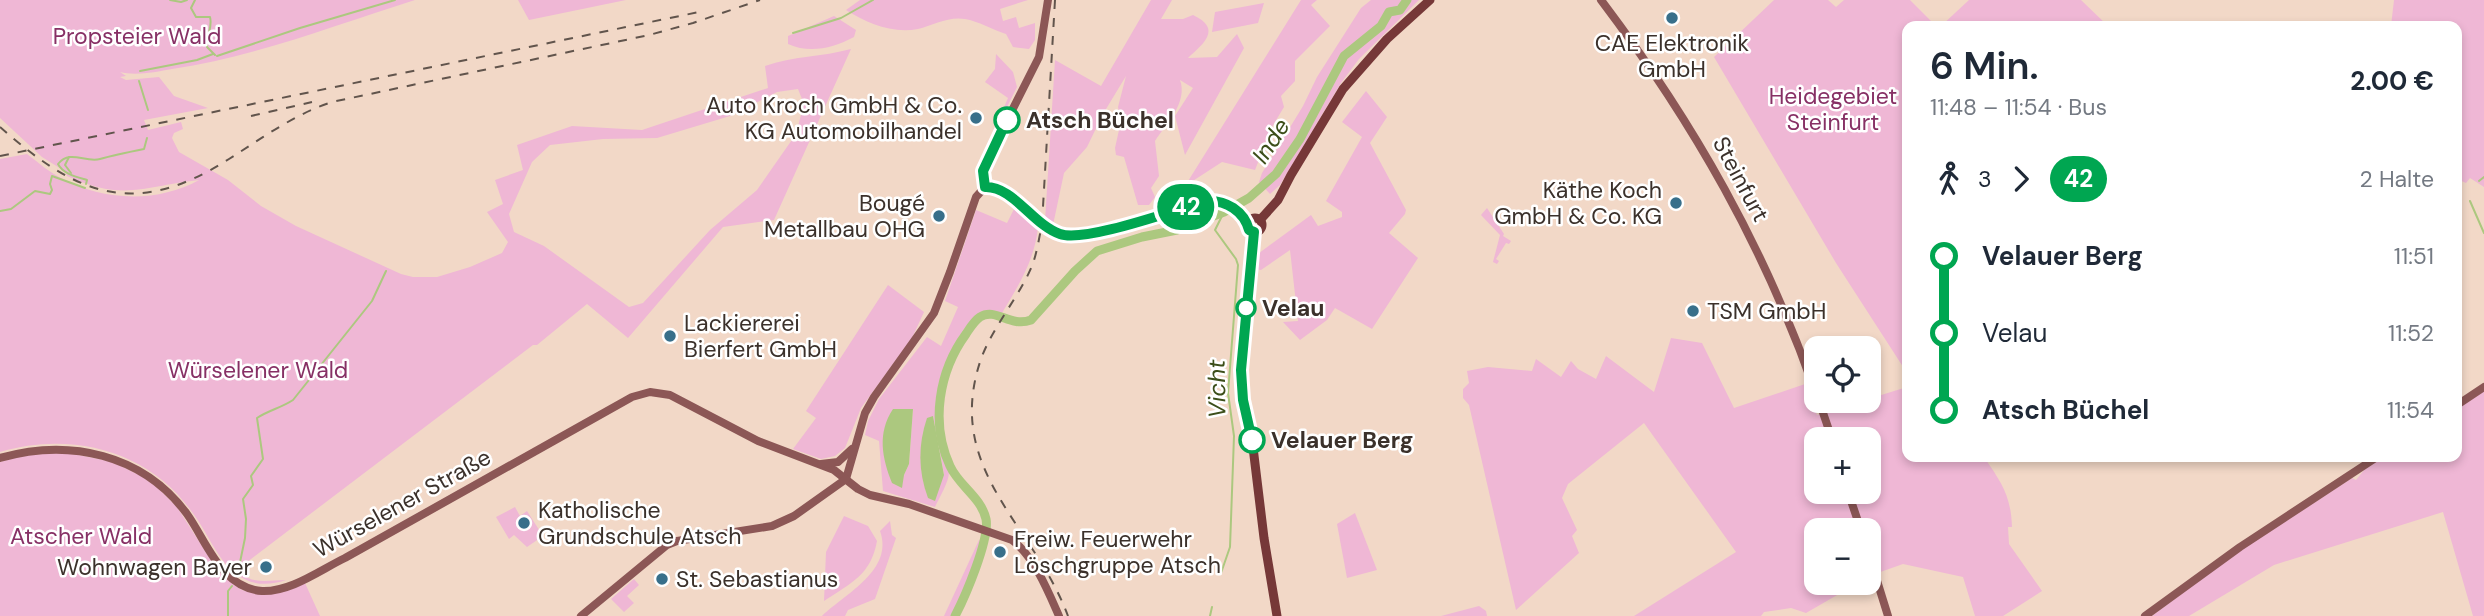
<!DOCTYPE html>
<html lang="de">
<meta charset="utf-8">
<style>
:root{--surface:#fff;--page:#f6f6f7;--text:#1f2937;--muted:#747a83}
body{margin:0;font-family:"DM Sans",sans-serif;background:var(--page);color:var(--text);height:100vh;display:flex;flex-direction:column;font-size:26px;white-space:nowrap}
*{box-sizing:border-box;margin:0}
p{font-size:23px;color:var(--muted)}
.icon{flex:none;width:38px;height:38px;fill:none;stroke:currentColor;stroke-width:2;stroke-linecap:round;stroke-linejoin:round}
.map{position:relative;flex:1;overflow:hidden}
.side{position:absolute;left:1902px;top:21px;width:560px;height:441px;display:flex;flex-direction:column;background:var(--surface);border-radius:14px;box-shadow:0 4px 10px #0003}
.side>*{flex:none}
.badge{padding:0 14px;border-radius:23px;font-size:24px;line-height:46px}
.controls{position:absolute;left:1804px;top:336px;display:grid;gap:14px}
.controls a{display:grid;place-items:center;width:77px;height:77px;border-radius:14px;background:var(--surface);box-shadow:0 4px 10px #0003;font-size:35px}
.map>.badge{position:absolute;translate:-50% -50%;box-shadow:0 0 0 4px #fff}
.legs{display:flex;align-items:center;gap:10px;height:77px;padding:0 28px;font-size:23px}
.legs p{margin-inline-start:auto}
.overview{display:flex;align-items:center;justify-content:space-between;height:119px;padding:0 28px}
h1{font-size:38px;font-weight:600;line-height:52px}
ul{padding:0 28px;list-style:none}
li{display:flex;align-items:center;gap:24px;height:77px;font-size:26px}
li i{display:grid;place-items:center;width:10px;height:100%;margin:0 9px;background:currentColor}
li i::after{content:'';width:18px;height:18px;margin:-9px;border:5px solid;border-radius:50%;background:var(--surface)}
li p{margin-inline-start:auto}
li:first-child i{background:linear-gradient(#0000 50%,currentColor 0)}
li:last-child i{background:linear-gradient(currentColor 50%,#0000 0)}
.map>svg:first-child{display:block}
</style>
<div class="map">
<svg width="2484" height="616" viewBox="0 0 2484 616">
<rect width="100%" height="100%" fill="#f2d8c7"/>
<!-- green -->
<g fill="#efb7d5" fill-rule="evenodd">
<path d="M0,0H415C335,25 255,57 172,69C156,72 135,76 120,72L126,76L120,77L126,80L159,77L174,96L208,108L144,120L148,130L181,122L183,129L174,133L172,138L179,152L228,180L261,206L296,226L401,274L413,277H437L470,267L502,253L508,242L487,212L503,204L495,180L523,170L517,145L572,126L642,130L768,88L765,66C793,56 822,57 851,49L774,220L723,227L628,338L587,304L537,345H533L243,565L240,573C255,585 270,580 286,580C268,586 251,586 235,573C216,558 207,531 192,512C148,450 71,431 0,452V159L27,154C39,163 50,173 63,179C104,201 158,203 199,180C144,186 123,202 67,176L66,172L42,157L0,118ZM798,89L802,99V111L796,134L757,190L710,230L643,303L629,307L544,246L514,232L509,214L532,162L550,145L603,139L657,138L730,116L777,92Z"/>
<path d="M518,0H626L529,20Z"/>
<path d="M860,0H1028L1000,9L1003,21L1016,17L1019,28L1035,23V40L1029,49L1013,47L1006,34C993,30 978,21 965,19C949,16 933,25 918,29C892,34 867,23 846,10Z"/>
<path d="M1151,0H1172L1161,19H1183L1193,15C1223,29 1203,44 1188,58L1217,57L1237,34L1244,48L1185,155L1175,116L1193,88L1180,80C1188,102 1167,123 1155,141L1159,176L1151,188L1155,197L1149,205H1138L1124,157L1116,155L1115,148L1121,121L1118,107L1126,76L1103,114L1087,147L1064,173L1053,225L1045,221L1055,60L1101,86Z"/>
<path d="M1301,0H1317L1311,5L1330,26L1295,61V81L1281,96L1284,107L1272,127L1255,170L1222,162L1185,186Z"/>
<path d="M1371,0H1419L1359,59L1341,83L1280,185L1270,194L1259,182L1262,173L1303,106L1317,77L1361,8Z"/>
<path d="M1774,0H1828L1836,7L1844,0H1910L1936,26H1908L1907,373L1836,263L1714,57Z"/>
<path d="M1969,0H2081L2108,26H1941Z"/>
<path d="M2394,0H2484V187L2470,178L2466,183L2457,179V26H2391Z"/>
<path d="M1264,3L1258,23L1212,32L1215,12Z"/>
<path d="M834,16L856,30L854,37C833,48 810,54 788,44V36Z"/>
<path d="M996,54L1013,72L1017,87L1004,113L1002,112L1008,98L985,82L995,69Z"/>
<path d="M1366,91L1387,117L1370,143L1406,210L1405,214L1389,233L1418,258L1372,329L1335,308L1327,320L1300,340L1283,322L1298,321L1290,250L1261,270L1254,269L1255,256L1311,215L1318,226L1342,217V212L1326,201L1362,137L1342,122Z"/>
<path d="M1016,205L1038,228C1034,261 1019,285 1002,313C995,313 987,312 981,314C953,327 935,391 937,420C939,436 949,459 949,472C949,482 939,498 935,507L883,491L879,441L865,435L868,421L879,399L927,337L941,346L958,307L945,301L976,210L1007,223ZM893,409H913L909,464L904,475ZM933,416L944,474L928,498Z"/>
<path d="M1487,208L1504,234L1503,236L1511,241L1509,244L1506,243L1496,259L1499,261L1497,264L1493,262L1500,235L1481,215Z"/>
<path d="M888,285L924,312L912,338L861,408L845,448L835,456L821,459L793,449L816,418L806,411Z"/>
<path d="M1671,338L1702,343L1734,408L1805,384L1817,415L1907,387L1908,457H1984C2001,482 2011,495 2012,527H2008L2009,544L2042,591L2003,616H1975L1963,577L1903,564L1869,576V530H1816V583H1858L1806,613L1791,608L1764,612L1761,616H1634L1736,552L1644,423L1568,484L1562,498L1577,530L1572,536L1579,553L1516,610L1469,405L1463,398V389L1469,383L1467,371L1488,367L1532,371L1536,359L1561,377L1571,361L1578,369L1596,379L1606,356L1654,392ZM1816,439H1869V492H1816Z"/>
<path d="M2484,391V616H2473L2443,512L2274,565L2189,616H2152L2226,560L2352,478L2356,480L2365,469L2384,457H2457V409Z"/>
<path d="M64,452L113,462L143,477L158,488L177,507L218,571L240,589L245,591L305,583L320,616H0V462L20,456Z"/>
<path d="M515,507L520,516L527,511L543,536L527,547L514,535L509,539L496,517Z"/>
<path d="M1355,513L1377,570L1347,578L1337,524Z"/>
<path d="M844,516L868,526L877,541C871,575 851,583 824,601L826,552Z"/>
<path d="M890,521L892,535L896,538L875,599L848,610L845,616H822C846,593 894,570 880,531Z"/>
<path d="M979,540L986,543L957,616H944Z"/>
<path d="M634,579L639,585L627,596L634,603L624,612L611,599Z"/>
<path d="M1479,606L1486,611L1487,616H1441Z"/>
</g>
<!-- water -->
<g fill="#acc87f">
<path d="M893,409H913L909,464L904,475L902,488L892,483C882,458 877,433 893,409Z"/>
<path d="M933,416L944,475L935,501L928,498C918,471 918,445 927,418Z"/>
</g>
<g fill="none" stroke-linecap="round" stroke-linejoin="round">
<!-- stream -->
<g stroke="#acc87f" stroke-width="2">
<path d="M170,0L181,2L187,0"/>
<path d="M195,0L191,8L196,17H210C213,28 206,36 207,47L215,55"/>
<path d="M793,33L841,18L873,0"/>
<path d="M217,56L300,28L395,0"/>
<path d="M140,71L197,60L213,54"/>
<path d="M139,81L148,110"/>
<path d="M69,157L65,165L71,173"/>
<path d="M2479,181L2484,177"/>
<path d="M86,184L87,180C77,177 63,174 58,164C70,149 85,163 100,159C114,155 129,152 144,149L147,138"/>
<path d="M2470,201L2484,233"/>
<path d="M0,211L11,209L35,191L50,194L52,190L50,184L52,176L85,188"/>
<path d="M238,572L245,538L246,519L243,499L253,485L251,476L263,459L257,418C269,410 281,408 293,400L372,301L386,271"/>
<path d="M1221,573L1230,547L1234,436L1228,393L1238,265L1236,259L1215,230L1224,212"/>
<path d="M228,616V591L232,586"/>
<path d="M1210,616L1212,607"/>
</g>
<!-- river -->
<path stroke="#acc87f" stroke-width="9" d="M955,616C965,597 990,539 986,519C981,497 959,486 950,466C930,423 939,371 966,334C970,328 974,321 980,317C996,307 1010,328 1031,320L1075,271L1097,251L1142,237L1177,230L1224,212L1249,198L1276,174L1300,139L1344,56L1381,26L1389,12L1400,10L1407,0"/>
<!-- secondary -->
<g stroke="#8c5756" stroke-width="8">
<path d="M1601,0C1694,123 1765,248 1816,394"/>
<path d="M985,187H995L1002,190C1026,211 1051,242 1086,236L1207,201C1226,201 1234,209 1248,222"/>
<path d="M985,187L983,171L990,154L1039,57L1048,0"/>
<path d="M1819,401L1832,439"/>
<path d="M2457,405L2484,387"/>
<path d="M0,458C69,438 143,454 187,514C207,542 221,588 262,591C291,592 320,570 345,558L632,397L650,392L670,395L758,441L834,470L858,489L870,495L909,504L1012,540C1034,556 1048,591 1059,616"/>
<path d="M821,464L838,462L852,449"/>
<path d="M846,479L865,413L874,397L934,313L950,272L976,197L985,187"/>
<path d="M1848,492L1861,530"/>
<path d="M1869,555L1888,616"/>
<path d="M581,616L667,545L677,541L772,526L794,516L846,479"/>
<path d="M2145,616L2240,547L2377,457"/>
</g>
<!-- primary -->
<g stroke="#763838" stroke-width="9">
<circle cx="1255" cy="225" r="7"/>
<path d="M1260,220L1278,200L1291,175L1343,89L1387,39L1430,0"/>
<path d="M1254,232L1241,357V379L1252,439L1264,538L1277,616"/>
</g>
<!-- rail -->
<g stroke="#61544c" stroke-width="2" stroke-dasharray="9 9" stroke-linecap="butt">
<path d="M1055,0L1042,224C1039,238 1037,253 1032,266C1018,299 993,326 981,359C943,470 1034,524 1068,616"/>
<path d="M251,116L312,102"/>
<path d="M0,127C78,196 135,219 229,159C262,138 295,114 332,102L649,35L693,23L760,0"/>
<path d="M0,156L699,12"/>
</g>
</g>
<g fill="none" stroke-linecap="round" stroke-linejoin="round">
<!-- line-1 casing -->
<g stroke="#fff" stroke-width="16">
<path id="line-1" d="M1007,120L983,171L985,187C1013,186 1033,225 1060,234C1085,243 1177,209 1207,201C1226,200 1244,211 1249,230L1254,232L1241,370L1243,400L1252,440"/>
</g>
<!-- line-1 -->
<use href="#line-1" stroke="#00a651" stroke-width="10"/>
</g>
<!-- markers -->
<g fill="#386f8a" stroke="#fff" stroke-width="2.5">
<circle cx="1672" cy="18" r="7"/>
<circle cx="976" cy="118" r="7"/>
<circle cx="1676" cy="203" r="7"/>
<circle cx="939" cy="216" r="7"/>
<circle cx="1693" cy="311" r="7"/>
<circle cx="670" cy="336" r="7"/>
<circle cx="524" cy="523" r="7"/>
<circle cx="1000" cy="552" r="7"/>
<circle cx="266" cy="567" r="7"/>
<circle cx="662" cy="579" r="7"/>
</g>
<g fill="#fff" stroke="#00a651" stroke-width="3.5">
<circle cx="1007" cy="120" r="12"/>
<circle cx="1246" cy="308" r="9"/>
<circle cx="1252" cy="440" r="12"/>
</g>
<g text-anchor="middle" stroke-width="5" stroke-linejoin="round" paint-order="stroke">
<!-- park labels -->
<g font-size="23" fill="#873065" stroke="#fff">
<text x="137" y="44">Propsteier Wald</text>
<text x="1833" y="104">Heidegebiet<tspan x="1833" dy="26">Steinfurt</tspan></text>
<text x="258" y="378">Würselener Wald</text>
<text x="81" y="544">Atscher Wald</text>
</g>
<!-- poi labels -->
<g font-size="23" fill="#3b312b" stroke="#fff" text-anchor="start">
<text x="1672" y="51" text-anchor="middle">CAE Elektronik<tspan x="1672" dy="26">GmbH</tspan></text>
<text x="962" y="113" text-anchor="end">Auto Kroch GmbH &amp; Co.<tspan x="962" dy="26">KG Automobilhandel</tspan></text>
<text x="1662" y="198" text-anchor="end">Käthe Koch<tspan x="1662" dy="26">GmbH &amp; Co. KG</tspan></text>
<text x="925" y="211" text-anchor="end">Bougé<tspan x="925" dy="26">Metallbau OHG</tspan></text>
<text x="1707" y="319">TSM GmbH</text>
<text x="684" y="331">Lackiererei<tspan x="684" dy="26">Bierfert GmbH</tspan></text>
<text x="538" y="518">Katholische<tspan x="538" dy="26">Grundschule Atsch</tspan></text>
<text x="1014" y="547">Freiw. Feuerwehr<tspan x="1014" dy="26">Löschgruppe Atsch</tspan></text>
<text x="252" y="575" text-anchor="end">Wohnwagen Bayer</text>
<text x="676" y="587">St. Sebastianus</text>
</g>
<!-- stop labels -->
<g font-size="23" font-weight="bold" fill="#3b312b" stroke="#fff" text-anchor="start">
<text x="1026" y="128">Atsch Büchel</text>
<text x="1262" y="316">Velau</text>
<text x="1271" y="448">Velauer Berg</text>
</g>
<!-- street labels -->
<g font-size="23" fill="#3b312b" stroke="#fff">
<text transform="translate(1741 179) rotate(62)" y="8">Steinfurt</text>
<text transform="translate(402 503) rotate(-29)" y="8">Würselener Straße</text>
</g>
<!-- water labels -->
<g font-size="24" font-style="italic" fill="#3c4e19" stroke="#fff">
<text transform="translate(1271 141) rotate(-57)" y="8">Inde</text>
<text transform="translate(1217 389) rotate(-91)" y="8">Vicht</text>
</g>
</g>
</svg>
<div class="controls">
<a><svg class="icon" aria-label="locate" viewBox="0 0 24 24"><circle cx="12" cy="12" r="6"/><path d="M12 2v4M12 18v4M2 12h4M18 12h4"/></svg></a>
<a>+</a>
<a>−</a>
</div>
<b class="badge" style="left:1186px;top:207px;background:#00a651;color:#fff">42</b>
<section class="side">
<div class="overview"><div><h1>6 Min.</h1><p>11:48 – 11:54 · Bus</p></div><b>2.00 €</b></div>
<div class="legs"><svg class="icon" aria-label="walk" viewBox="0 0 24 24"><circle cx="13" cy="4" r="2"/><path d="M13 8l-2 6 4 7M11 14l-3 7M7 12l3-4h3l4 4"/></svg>3<svg class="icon" aria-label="forward" viewBox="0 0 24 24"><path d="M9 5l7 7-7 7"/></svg><b class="badge" style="background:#00a651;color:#fff">42</b><p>2 Halte</p></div>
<ul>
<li><i style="color:#00a651"></i><b>Velauer Berg</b><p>11:51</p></li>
<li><i style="color:#00a651"></i><span>Velau</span><p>11:52</p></li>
<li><i style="color:#00a651"></i><b>Atsch Büchel</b><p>11:54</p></li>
</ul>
</section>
</div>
